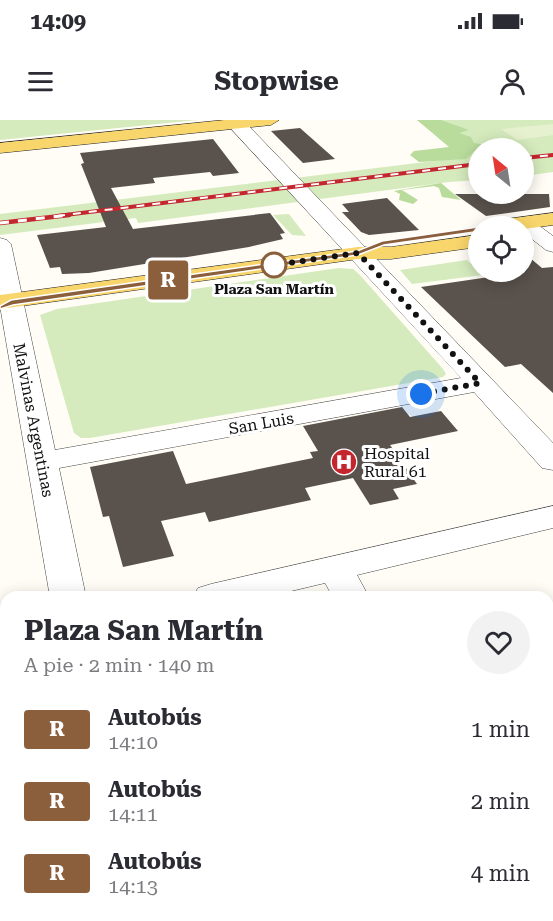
<!DOCTYPE html>
<html lang="es">
<meta charset="utf-8">
<style>
:root{--surface:#fff;--page:#f2f2f3;--text:#2b2b33;--muted:#7c7c81}
body{margin:0;font-family:"Roboto Serif",serif;background:var(--page);color:var(--text);height:100vh;display:flex;flex-direction:column;font-size:22px;white-space:nowrap}
*{box-sizing:border-box;margin:0}
p{font-size:20px;color:var(--muted)}
.icon{flex:none;width:33px;height:33px;fill:none;stroke:currentColor;stroke-width:2;stroke-linecap:round;stroke-linejoin:round}
.map{position:relative;flex:1;overflow:hidden}
.sheet{position:absolute;left:0px;top:471px;width:554px;height:330px;display:flex;flex-direction:column;background:var(--surface);border-radius:18px 18px 0 0;box-shadow:0 3px 15px #0003}
.sheet>*{flex:none}
.badge{padding:0 12px;border-radius:4px;font-size:21px;line-height:39px}
.needle{width:39px;rotate:330deg}
.buttons{position:absolute;left:468px;top:18px;display:grid;gap:12px}
.buttons a{display:grid;place-items:center;width:66px;height:66px;border-radius:50%;background:var(--surface);box-shadow:0 3px 15px #0003;font-size:30px}
.you{position:absolute;width:30px;height:30px;margin:-15px;border:4px solid #fff;border-radius:50%;background:#1a73e8;box-shadow:0 0 0 9px #1a73e833}
.map>.badge{position:absolute;translate:-50% -50%;box-shadow:0 0 0 3px #fff}
.round{display:grid;place-items:center;flex:none;width:63px;height:63px;border-radius:32px;background:var(--page)}
.overview{display:flex;align-items:center;justify-content:space-between;height:102px;padding:0 24px}
h1{font-size:28px;font-weight:700;line-height:45px}
ul{padding:0;list-style:none}
li{display:flex;align-items:center;gap:18px;height:72px;padding:0 24px}
li div{flex:1}
li b{display:block;font-size:22px}
li em{font-style:normal}
li .badge{min-width:66px;font-weight:700;text-align:center}
.status{display:flex;justify-content:space-between;align-items:center;height:42px;padding:0 30px;background:var(--surface);direction:ltr}
.status svg{height:16px;fill:currentColor}
header{display:flex;justify-content:space-between;align-items:center;height:78px;padding:0 24px;background:var(--surface);font-size:27px;font-weight:700}
.map>svg:first-child{display:block}
</style>
<div class="status"><b>14:09</b><svg viewBox="0 0 49 12"><path d="M0 12V9h3v3zM5 12V6h3v6zM10 12V3h3v9zM15 12V0h3v12zM26 1h20v11H26zM47 4h2v5h-2z"/></svg></div>
<header><svg class="icon" aria-label="menu" viewBox="0 0 24 24"><path d="M4 6h16M4 12h16M4 18h16"/></svg>Stopwise<svg class="icon" aria-label="person" viewBox="0 0 24 24"><circle cx="12" cy="8" r="4"/><path d="M4 21q1-7 8-7t8 7"/></svg></header>
<div class="map">
<svg width="553" height="801" viewBox="0 0 553 801">
<rect width="100%" height="100%" fill="#fffdf5"/>
<!-- green -->
<g fill="#d5ebbd">
<path d="M0,0H197L0,20Z"/>
<path d="M417,0H553V52L524,56V28H478V60L449,62L138,103L136,98L0,115V94L466,37Z"/>
<path d="M289,94L306,116L292,115L273,95Z"/>
<path d="M467,140L483,155L412,164L400,150Z"/>
<path d="M339,148L353,149L359,154L443,249L446,254L443,257L90,318H81L74,313L40,195L57,189Z"/>
</g>
<!-- forest -->
<g fill="#b9dc9c">
<path d="M417,0H441L469,10L459,13L471,17L474,23L493,26L478,28L466,39L419,42L410,35L414,31L449,27Z"/>
<path d="M441,63L461,80L442,77L439,68L434,66L402,70L418,80L413,84L399,80L400,74L394,71Z"/>
</g>
<!-- pitch -->
<path fill="#e6f2cf" d="M553,4V15L517,20L501,9Z"/>
<!-- building -->
<g fill="#5a524d">
<path d="M300,8L335,39L303,43L271,11Z"/>
<path d="M213,19L239,53L213,56L210,52L153,58L155,63L111,68L133,109L270,93L285,113L280,114L283,119L249,127L89,153L62,154L60,147L50,148L37,115L106,107L81,44L84,43L80,33Z"/>
<path d="M455,74H549L550,87L486,96Z"/>
<path d="M387,78L419,110L369,115L361,112L342,92H349L342,84Z"/>
<path d="M524,133L542,148L553,147V273L521,244L505,247L421,167L524,152Z"/>
<path d="M402,287L410,297L441,291L458,311L390,325L417,364L393,369L399,379L370,385L353,358L305,368L311,380L209,402L205,392L161,401L174,436L123,447L109,396L103,397L90,347L173,331L186,364L313,338L310,332L318,331L303,306Z"/>
</g>
<g fill="none" stroke-linecap="round" stroke-linejoin="round">
<!-- minor casing -->
<g stroke="#444" stroke-width="1">
<g id="minor">
<path d="M223,0L244,1L553,323V350L542,348L474,272L59,348L86,477H50L0,186V118L7,120L11,124L55,330L461,258Z"/>
<path d="M523,97L530,99L553,116V132L546,130L524,113V106H515L513,103L516,99Z"/>
<path d="M553,386V408L357,455L369,477H333L325,463L266,477H193L198,468L211,464Z"/>
<path d="M6,510V540L0,542V512Z"/>
<path d="M553,688V732L548,734V690Z"/>
<path d="M255,795H322L320,801H253Z"/>
<path d="M495,795H547L549,801H497Z"/>
</g>
</g>
<!-- major casing -->
<g stroke="#222" stroke-width="1">
<g id="major">
<path d="M225,0H279L271,5L0,33V23Z"/>
<path d="M553,93V105L524,109V106H489L492,102L499,100Z"/>
<path d="M478,115V127L391,139H358L0,189V175L358,127H391Z"/>
</g>
</g>
<!-- minor -->
<use href="#minor" fill="#fff" fill-rule="evenodd"/>
<!-- major -->
<use href="#major" fill="#f9d66b" fill-rule="evenodd"/>
<!-- rail-far1 casing -->
<g stroke="#c4262e" stroke-width="4">
<g id="rail-far1">
<path d="M524,38L553,35"/>
<path d="M57,96L478,44"/>
</g>
</g>
<!-- rail casing -->
<g stroke="#c4262e" stroke-width="4.5">
<path id="rail" d="M0,103L69,95"/>
</g>
<!-- rail-far1 -->
<use href="#rail-far1" stroke="#fff" stroke-width="2" stroke-dasharray="8" stroke-linecap="butt"/>
<!-- rail -->
<use href="#rail" stroke="#fff" stroke-width="3" stroke-dasharray="9" stroke-linecap="butt"/>
</g>
<!-- line -->
<path fill="#8b5e3c" stroke="#fff" stroke-width="1.5" d="M478,107L481,111L384,125L358,135L13,185L0,189V186L11,180L357,131L382,121Z"/>
<g fill="none" stroke-linecap="round" stroke-linejoin="round">
<!-- walk -->
<path stroke="#111" stroke-width="6" stroke-dasharray="0 10.8" d="M274,145L267,146L358,133L480,263L421,274"/>
</g>
<!-- icons -->
<defs>
<g id="hospital-disc" transform="scale(1.35)"><circle r="9.5" fill="#c4262e" stroke="#fff"/><path d="M-5-5h3v3.5h4V-5h3V5h-3V1.5h-4V5h-3Z" fill="#fff"/></g>
</defs>
<g fill-rule="evenodd">
<use href="#hospital-disc" x="344" y="342"/>
</g>
<!-- markers -->
<circle fill="#fff" stroke="#8b5e3c" stroke-width="3" cx="274" cy="145" r="12"/>
<g text-anchor="middle" stroke-width="6" stroke-linejoin="round" paint-order="stroke">
<!-- far-stop labels -->
<g font-size="14" font-weight="bold" fill="#111" stroke="#fff">
<text x="274" y="174">Plaza San Martín</text>
</g>
<!-- street labels -->
<g font-size="16" fill="#111" stroke="#fff">
<text transform="translate(34 300) rotate(79)" y="6">Malvinas Argentinas</text>
<text transform="translate(261 303) rotate(-10)" y="6">San Luis</text>
</g>
<!-- poi labels -->
<g font-size="16" fill="#111" stroke="#fff" text-anchor="start">
<text x="364" y="339">Hospital<tspan x="364" dy="18">Rural 61</tspan></text>
</g>
</g>
</svg>
<div class="buttons">
<a><svg class="needle" viewBox="-14 -14 28 28"><path d="M0-13l5 13h-10z" fill="#e53935"/><path d="M0 13l5-13h-10z" fill="#7c7c81"/></svg></a>
<a><svg class="icon" aria-label="locate" viewBox="0 0 24 24"><circle cx="12" cy="12" r="6"/><path d="M12 2v4M12 18v4M2 12h4M18 12h4"/></svg></a>
</div>
<div class="you" style="left:421px;top:274px"></div>
<b class="badge" style="left:168px;top:160px;background:#8b5e3c;color:#fff">R</b>
<section class="sheet">
<div class="overview"><div><h1>Plaza San Martín</h1><p>A pie · 2 min · 140 m</p></div><a class="round"><svg class="icon" aria-label="heart" viewBox="0 0 24 24"><path d="M12 20l-8-8c-3-5 5-10 8-4 3-6 11-1 8 4z"/></svg></a></div>
<ul>
<li><span class="badge" style="background:#8b5e3c;color:#fff">R</span><div><b>Autobús</b><p>14:10</p></div><em>1 min</em></li>
<li><span class="badge" style="background:#8b5e3c;color:#fff">R</span><div><b>Autobús</b><p>14:11</p></div><em>2 min</em></li>
<li><span class="badge" style="background:#8b5e3c;color:#fff">R</span><div><b>Autobús</b><p>14:13</p></div><em>4 min</em></li>
</ul>
</section>
</div>
